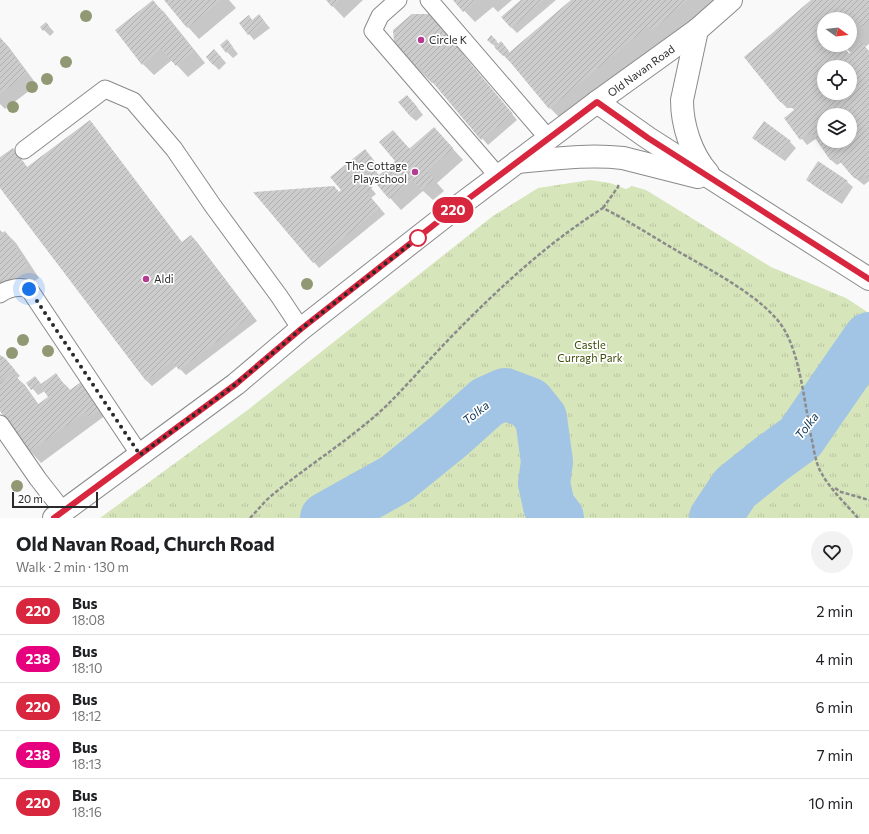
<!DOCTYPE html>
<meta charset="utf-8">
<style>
:root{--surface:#fff;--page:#f2f2f2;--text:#202124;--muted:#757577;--line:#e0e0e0}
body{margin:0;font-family:Commissioner,sans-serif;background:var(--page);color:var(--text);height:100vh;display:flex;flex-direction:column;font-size:15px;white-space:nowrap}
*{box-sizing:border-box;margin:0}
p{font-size:13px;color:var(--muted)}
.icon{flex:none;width:22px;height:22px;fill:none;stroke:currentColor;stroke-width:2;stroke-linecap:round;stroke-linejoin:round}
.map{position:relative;height:518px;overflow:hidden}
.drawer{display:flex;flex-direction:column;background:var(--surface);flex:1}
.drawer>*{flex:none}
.badge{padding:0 8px;border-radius:13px;font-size:14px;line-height:26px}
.needle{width:26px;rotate:104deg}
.controls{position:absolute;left:817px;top:12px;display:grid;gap:8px}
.controls a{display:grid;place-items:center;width:40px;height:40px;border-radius:50%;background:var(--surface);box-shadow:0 2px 10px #0003;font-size:20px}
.scale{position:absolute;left:12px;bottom:10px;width:86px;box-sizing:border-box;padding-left:4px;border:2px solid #2a2a2a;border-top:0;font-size:11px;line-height:14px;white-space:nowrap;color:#2a2a2a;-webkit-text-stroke:3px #fff;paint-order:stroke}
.you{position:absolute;width:20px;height:20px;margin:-10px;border:3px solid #fff;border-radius:50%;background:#1a73e8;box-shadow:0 0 0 6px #1a73e833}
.map>.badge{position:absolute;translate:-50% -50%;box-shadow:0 0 0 2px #fff}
.round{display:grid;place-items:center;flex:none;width:42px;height:42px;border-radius:21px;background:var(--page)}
.summary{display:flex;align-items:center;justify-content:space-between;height:68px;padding:0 16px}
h1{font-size:19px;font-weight:700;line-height:30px}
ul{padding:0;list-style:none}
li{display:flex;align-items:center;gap:12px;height:48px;padding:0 16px;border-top:1px solid var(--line)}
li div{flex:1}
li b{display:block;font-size:15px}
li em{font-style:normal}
li .badge{min-width:44px;font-weight:700;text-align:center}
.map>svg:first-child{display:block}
</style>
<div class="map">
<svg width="869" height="518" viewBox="0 0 869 518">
<defs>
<pattern id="park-tufts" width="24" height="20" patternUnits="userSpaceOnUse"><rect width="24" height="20" fill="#d7e5bb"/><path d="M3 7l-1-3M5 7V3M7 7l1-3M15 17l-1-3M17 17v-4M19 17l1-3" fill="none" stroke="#b9c5a1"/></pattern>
<pattern id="building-hatch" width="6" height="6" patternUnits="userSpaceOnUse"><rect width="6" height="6" fill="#cdcccd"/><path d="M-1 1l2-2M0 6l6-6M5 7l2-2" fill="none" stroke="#b0afb0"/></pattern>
</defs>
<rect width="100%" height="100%" fill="#f9f9fa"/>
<!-- park -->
<path fill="url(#park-tufts)" d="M590,180L610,183L626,189L632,186L646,190L771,267L846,298L869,313V518H100L249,409L493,216L538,188Z"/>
<!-- shadow -->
<g fill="#0003" fill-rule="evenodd">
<path d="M166,0H229L236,8L199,39L188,27Z"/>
<path d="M327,0H363L344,18Z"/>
<path d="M454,0H512L498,12L493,7L475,22Z"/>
<path d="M523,0H556L517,33L511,27Z"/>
<path d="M573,0H721L565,123L550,108L510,60L509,61L488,39L491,37L499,44L500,43L510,53Z"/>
<path d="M812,0H869V44L865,47L869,51V181L864,185L854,177L842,162L837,165L831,160L817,138L807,145L785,118L796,110L794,108H787L781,102ZM824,19H850V45H824ZM846,48L851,53L849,54L845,49ZM824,67H850V93H824ZM824,115H850V141H824Z"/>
<path d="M152,1L164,12L205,63L188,77L172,60L154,75L143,64Z"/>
<path d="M429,15L445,31L464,55L463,56L517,120L488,145L434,82L432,83L417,68L395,42Z"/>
<path d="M248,16L253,21H264L270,28L254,40L240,23Z"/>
<path d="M46,23L54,32L50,36L44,30Z"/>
<path d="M0,38L8,46L37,85L5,109L0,104Z"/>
<path d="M227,40L238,54L233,58L227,52Z"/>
<path d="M220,56L226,63L219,70L213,64Z"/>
<path d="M413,102L423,115L416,121L410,116Z"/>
<path d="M393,131L410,149L445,140L463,160L437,183L444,191L433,200L423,191L401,210L374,180H375L372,176L366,181L373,188H371L376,194L371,198L385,214L319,268L314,262L339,193L370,156L381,169L376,173L379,176L397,161Z"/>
<path d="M754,137L790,142L796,148L785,161L759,143Z"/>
<path d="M18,155L28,168L182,243L191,236L197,242L257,321L186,375L177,366L152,386L146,380L0,186V159Z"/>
<path d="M808,179L847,182L853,187L842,204L813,185Z"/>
<path d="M0,230L3,233L5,232L16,243L39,278L13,295L0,297Z"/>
<path d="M0,356L10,365L20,376L17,378L25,385L39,405L49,397L45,391L38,395L28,383L35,378L42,385L56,375L71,391L81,383L106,415L41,463L30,451L0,410Z"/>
</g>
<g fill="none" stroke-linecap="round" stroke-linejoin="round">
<!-- river -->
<g stroke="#a2c4e5" stroke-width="52">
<path d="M326,518L396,479L449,436L487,402L505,394L529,403L541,418L547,462L544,483L549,506L558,518"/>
<path d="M715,518L735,488L771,459L800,438L869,338"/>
</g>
</g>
<!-- building -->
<g fill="url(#building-hatch)" fill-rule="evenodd">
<path d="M153,0L194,51L176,66L161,49L142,65L115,30Z"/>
<path d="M164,0H221L187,28Z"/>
<path d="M326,0H340L332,7Z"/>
<path d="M453,0H477L463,12Z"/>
<path d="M521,0H544L511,28L501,17Z"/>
<path d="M571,0H688L651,31L647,27L549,109L505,56Z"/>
<path d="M811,0H869V20L862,27L856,20L850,26V19H824V45H842L849,54L862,42L869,52V181L864,175L858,180L853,177L836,157L830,160L811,132L800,140L784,118L794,110L789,103L780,102L744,57ZM824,67H850V93H824ZM824,115H850V141H824Z"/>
<path d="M259,14L265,22L248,35L239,23L249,15L252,20Z"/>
<path d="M412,14H429L513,114L481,140L419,66L416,68L394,42L393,30Z"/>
<path d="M46,22L49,26L43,31L40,27Z"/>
<path d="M491,35L497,41L493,45L487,40Z"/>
<path d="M0,37L27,73L0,94Z"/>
<path d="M227,39L233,47L226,53L220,45Z"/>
<path d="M501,41L509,51L503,56L494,47Z"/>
<path d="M214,49L221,57L213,65L206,57Z"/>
<path d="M407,95L418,108L410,116L398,102Z"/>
<path d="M90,120L182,242L191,235L252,315L179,370L172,361L146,381L0,188V157L13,148L27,167Z"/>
<path d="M764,121L791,141L779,156L752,138Z"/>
<path d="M434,127L453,148L427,171L434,179L421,190L412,180L389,199L373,180L374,179L369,174L374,170L379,175L395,161L379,142L393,130L409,149Z"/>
<path d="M365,149L376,163L352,182H359L364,177L371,188L366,192L380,208L313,263L253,192L334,186L339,192L341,190L330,177Z"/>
<path d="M818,161L848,181L836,199L806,180Z"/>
<path d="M5,231L28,266L1,285L0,283V234Z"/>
<path d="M0,355L5,358L15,370L0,379Z"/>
<path d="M14,373L37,405L48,397L40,385L31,390L26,383L35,376L41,384L56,373L65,386L66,385L70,390L81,382L101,409L89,417L86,412L29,452L0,411V383Z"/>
</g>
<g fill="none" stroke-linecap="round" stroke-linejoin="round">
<!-- lane casing -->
<g stroke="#8a8a8b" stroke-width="19">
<g id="lane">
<path d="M398,0L380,16L373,31L498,176"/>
<path d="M429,0L548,138"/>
<path d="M24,150L105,89L133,101L174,149L213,206L279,296L301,329"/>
<path d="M0,294C8,288 19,286 29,289L140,455"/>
<path d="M0,424L38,479L63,511"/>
</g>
</g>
<!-- secondary casing -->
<g stroke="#8a8a8b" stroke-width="24">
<g id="secondary">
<path d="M697,30L682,100C682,125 691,154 708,173"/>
<path d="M597,102L648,138L869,279"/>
<path d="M517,162C552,159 588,154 623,158L698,177"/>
<path d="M54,518L236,384L301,329L444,217L597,102L697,30L731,0"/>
</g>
</g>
<!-- path -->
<g stroke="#8b8b8b" stroke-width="2.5" stroke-dasharray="4 2" stroke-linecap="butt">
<path d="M603,208L618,187L619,183"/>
<path d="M835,488L841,492L869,500"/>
<path d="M250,518C257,511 263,503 271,496C307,466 348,441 383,409C408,385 431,357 456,332C500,287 549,242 603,208C627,220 650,235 674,249C706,268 767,298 785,331C800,357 805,405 811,436C814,448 815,463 822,474C830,489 846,504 858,518"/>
</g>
<!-- lane -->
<use href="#lane" stroke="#fff" stroke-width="17"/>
<!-- secondary -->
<use href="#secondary" stroke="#fff" stroke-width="22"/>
</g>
<!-- trees -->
<g fill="#909974">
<circle cx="86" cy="16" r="6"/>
<circle cx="66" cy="62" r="6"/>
<circle cx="47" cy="79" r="6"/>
<circle cx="32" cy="87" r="6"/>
<circle cx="13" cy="107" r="6"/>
<circle cx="307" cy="284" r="6"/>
<circle cx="23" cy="340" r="6"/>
<circle cx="48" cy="351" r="6"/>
<circle cx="12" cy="353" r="6"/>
<circle cx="17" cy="486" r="6"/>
</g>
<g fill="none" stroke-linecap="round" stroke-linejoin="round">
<!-- line casing -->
<g stroke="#fff" stroke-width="9">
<path id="line" d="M54,518L236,384L301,329L444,217L597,102L648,138L869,279"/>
</g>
<!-- line -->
<use href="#line" stroke="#d7263d" stroke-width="6"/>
<!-- walk -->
<path stroke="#2a2a2a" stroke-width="4" stroke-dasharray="0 7.2" d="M29,289L140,455L236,384L301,329L418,238"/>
</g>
<!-- markers -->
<g fill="#b43c90" stroke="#fff" stroke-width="1.5">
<circle cx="421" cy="40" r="4"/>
<circle cx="415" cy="172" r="4"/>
<circle cx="146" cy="279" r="4"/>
</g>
<circle fill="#fff" stroke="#d7263d" stroke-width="2" cx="418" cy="238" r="8"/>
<g text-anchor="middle" stroke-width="3.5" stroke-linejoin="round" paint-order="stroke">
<!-- poi labels -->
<g font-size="11" fill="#2a2a2a" stroke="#fff" text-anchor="start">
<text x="429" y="44">Circle K</text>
<text x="407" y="170" text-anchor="end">The Cottage<tspan x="407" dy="13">Playschool</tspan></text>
<text x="154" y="283">Aldi</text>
</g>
<!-- street labels -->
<g font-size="11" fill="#2a2a2a" stroke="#fff">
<text transform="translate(641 71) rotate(-36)" y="4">Old Navan Road</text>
</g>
<!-- park labels -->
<g font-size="11" fill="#3a4a06" stroke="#fff">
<text x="590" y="349">Castle<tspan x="590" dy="13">Curragh Park</tspan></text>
</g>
<!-- water labels -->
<g font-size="12" font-style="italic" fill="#0c3454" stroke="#fff">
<text transform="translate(476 413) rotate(-38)" y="4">Tolka</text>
<text transform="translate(807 426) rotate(-52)" y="4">Tolka</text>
</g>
</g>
</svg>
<div class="controls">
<a><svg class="needle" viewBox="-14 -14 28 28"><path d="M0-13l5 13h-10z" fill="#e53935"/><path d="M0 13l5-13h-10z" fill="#757577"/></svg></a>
<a><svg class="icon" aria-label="locate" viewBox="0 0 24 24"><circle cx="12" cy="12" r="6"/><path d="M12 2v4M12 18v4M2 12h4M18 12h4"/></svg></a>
<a><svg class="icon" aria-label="layers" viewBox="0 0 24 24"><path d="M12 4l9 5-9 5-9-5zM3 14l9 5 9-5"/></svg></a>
</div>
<div class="scale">20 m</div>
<div class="you" style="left:29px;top:289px"></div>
<b class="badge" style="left:453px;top:210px;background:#d7263d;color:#fff">220</b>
</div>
<section class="drawer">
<div class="summary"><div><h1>Old Navan Road, Church Road</h1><p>Walk · 2 min · 130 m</p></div><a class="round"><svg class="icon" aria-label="heart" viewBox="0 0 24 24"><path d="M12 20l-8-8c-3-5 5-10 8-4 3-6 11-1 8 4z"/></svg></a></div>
<ul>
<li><span class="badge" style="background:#d7263d;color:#fff">220</span><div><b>Bus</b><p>18:08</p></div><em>2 min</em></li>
<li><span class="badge" style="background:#e6007e;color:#fff">238</span><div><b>Bus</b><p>18:10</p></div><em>4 min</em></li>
<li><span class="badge" style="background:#d7263d;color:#fff">220</span><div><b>Bus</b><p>18:12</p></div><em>6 min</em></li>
<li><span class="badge" style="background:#e6007e;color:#fff">238</span><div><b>Bus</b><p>18:13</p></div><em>7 min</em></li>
<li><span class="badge" style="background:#d7263d;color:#fff">220</span><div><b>Bus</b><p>18:16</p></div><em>10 min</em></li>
</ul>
</section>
